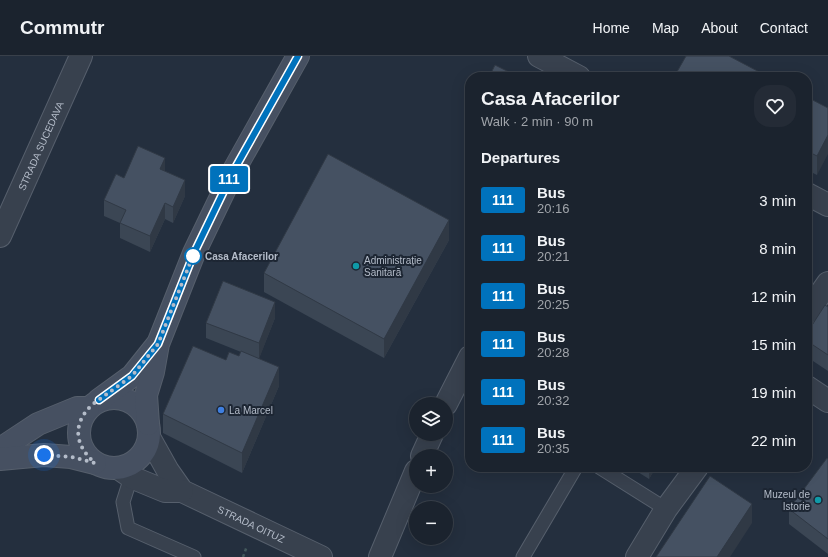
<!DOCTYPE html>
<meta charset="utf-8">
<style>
:root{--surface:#1b232e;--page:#242b36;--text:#f1f3f6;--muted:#a0a4aa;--line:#39404a}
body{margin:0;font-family:Helvetica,sans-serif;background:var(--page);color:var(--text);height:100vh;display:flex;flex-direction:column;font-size:15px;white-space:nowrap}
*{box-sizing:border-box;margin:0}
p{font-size:13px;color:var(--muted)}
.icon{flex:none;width:22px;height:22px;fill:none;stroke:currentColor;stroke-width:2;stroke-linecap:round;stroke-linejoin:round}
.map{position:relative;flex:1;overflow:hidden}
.side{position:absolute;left:465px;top:16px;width:347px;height:400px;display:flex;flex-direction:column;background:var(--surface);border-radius:16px;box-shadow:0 4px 16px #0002,0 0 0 1px var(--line)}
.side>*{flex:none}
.badge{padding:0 8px;border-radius:3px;font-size:14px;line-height:26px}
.buttons{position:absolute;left:409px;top:341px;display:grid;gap:8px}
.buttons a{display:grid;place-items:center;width:44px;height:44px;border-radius:50%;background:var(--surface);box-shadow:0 4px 16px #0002,0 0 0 1px var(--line);font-size:20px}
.you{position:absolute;width:20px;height:20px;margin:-10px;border:3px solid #fff;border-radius:50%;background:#1a73e8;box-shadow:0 0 0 6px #1a73e833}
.map>.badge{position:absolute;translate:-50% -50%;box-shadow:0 0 0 2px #fff}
h2{padding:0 16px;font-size:15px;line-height:36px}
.round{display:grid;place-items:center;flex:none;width:42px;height:42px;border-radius:16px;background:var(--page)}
.summary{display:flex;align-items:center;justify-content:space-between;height:68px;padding:0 16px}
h1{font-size:19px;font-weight:700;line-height:30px}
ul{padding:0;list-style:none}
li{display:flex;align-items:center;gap:12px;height:48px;padding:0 16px}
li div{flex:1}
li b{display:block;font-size:15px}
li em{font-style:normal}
li .badge{min-width:44px;font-weight:700;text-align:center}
header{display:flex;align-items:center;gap:24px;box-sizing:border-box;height:56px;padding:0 20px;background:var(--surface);border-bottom:1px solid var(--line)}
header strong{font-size:19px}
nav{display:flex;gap:22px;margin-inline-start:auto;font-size:14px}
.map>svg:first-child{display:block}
</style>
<header>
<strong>Commutr</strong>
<nav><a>Home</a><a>Map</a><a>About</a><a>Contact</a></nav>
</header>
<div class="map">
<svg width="828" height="501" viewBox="0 0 828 501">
<rect width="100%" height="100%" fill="#242f3e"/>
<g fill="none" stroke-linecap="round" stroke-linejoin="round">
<!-- lane casing -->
<g stroke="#565f6c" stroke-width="15">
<g id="lane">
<path d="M599,411L666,453"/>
<path d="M131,421L123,446L128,472L194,501"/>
<path d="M523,501L576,411"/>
</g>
</g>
<!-- street casing -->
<g stroke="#565f6c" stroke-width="24">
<g id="street">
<path d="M539,0L579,21"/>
<path d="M807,138L828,149"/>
<path id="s1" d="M0,180L81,0"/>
<path d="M807,257L828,227"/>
<path d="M807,331L828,345"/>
<path d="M446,348L470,301"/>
<path id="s2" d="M149,381L168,415L182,435L321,501"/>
<path d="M422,400L432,378"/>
<path d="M118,412L131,421L165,435H182"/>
<path d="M380,501L416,415"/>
<path d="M637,501L666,453L697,411"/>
</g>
</g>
<!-- secondary casing -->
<g stroke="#565f6c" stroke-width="24">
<g id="secondary">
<circle cx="114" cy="377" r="35"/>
<path d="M99,344L132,320L156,290"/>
<path d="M148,368L146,339L153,316L158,288L194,197L234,114L298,0"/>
<path d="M0,393L38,368L77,352H88"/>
<path d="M0,403L44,399L71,401L95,407"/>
</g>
</g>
<!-- path -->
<path stroke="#44595c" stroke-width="2.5" stroke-dasharray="3 3" stroke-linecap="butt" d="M243,501L247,490"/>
<!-- lane -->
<use href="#lane" stroke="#38414e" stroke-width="13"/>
<!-- street -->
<use href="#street" stroke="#38414e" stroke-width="22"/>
<!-- secondary -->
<use href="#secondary" stroke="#465061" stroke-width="22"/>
</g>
<!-- wall -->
<g fill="#3b4654">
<path d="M807,41L828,52L817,119L807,114Z"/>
<path d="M165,115L185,140L173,167L165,163L150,196L120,182V167L104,160V144L124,122Z"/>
<path d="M449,184L384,302L264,236V217Z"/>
<path d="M828,251V315L807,301V277Z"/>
<path d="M275,262L259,302L279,330L242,417L163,377V358L226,304L239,300L241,296L206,282V267Z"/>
<path d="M828,403V498L789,468V453Z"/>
<path d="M630,411H656L649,423Z"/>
</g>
<!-- shaded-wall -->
<g fill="#303945">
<path d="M828,79V98L817,119V100Z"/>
<path d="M165,102V118L160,113Z"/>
<path d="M185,124V140L173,167V151Z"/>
<path d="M165,147V163L150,196V180Z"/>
<path d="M449,164V184L384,302V283Z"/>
<path d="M275,246V262L259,303V287Z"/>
<path d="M279,311V330L242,417V397Z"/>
<path d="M649,411H656L649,423Z"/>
<path d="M752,448V467L730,501H717Z"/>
</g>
<!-- building -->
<g fill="#455162" stroke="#303945">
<path d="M686,0H729L769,21H674Z"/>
<path d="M495,9L519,21H489Z"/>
<path d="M807,41L828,52V79L817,100L807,95Z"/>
<path d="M138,90L165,102L160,113L185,124L173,151L165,147L150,180L120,167L126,154L104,144L116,118L124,122Z"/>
<path d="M328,98L449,164L384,283L264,217Z"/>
<path d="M223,225L275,246L259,287L206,267Z"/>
<path d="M825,249L828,251V299L807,285V277Z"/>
<path d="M193,290L226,304L229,296L239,300L241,295L279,311L242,397L163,358Z"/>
<path d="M827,402L828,403V483L789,453Z"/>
<path d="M710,420L752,448L717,501H656Z"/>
</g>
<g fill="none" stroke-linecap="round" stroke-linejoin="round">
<!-- line casing -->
<g stroke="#fff" stroke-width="9">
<path id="line" d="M99,344L132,320L158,288L194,197L234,114L298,0"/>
</g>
<!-- line -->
<use href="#line" stroke="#0072bc" stroke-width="6"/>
<!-- walk -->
<path stroke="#b4bcc9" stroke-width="4" stroke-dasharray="0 7.2" d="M44,399L72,401L95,407C74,389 72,367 93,348L132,320L158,288L194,197L193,200"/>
</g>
<!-- markers -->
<circle fill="#fff" stroke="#0072bc" stroke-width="2" cx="193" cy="200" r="8"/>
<g fill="#0f9aa8" stroke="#1d2633" stroke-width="1.5">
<circle cx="356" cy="210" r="4"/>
<circle cx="818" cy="444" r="4"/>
</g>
<circle fill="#3f7fe0" stroke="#1d2633" stroke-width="1.5" cx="221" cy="354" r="4"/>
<g text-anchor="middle" stroke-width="4" stroke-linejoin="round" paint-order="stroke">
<!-- street labels -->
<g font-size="10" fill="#b4bcc9" stroke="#1d2633">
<text dy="4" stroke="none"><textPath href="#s1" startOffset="99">STRADA SUCEDAVA</textPath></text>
<text dy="4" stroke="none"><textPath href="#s2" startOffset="140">STRADA OITUZ</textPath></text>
</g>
<!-- stop labels -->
<g font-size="10" font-weight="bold" fill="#b4bcc9" stroke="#1d2633" text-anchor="start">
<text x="205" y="204">Casa Afacerilor</text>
</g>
<!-- poi labels -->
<g font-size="10" fill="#b4bcc9" stroke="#1d2633" text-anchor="start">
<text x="364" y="208">Administrație<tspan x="364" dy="12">Sanitară</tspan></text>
<text x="229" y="358">La Marcel</text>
<text x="810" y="442" text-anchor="end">Muzeul de<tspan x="810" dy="12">Istorie</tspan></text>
</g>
</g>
</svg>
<div class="buttons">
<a><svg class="icon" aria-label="layers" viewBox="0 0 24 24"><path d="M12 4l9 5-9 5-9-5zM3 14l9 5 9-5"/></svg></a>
<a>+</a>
<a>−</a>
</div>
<div class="you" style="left:44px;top:399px"></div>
<b class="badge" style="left:229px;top:123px;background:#0072bc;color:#fff">111</b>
<section class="side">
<div class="summary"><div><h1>Casa Afacerilor</h1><p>Walk · 2 min · 90 m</p></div><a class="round"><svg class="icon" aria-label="heart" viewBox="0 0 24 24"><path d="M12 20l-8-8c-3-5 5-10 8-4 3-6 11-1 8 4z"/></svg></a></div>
<h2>Departures</h2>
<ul>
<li><span class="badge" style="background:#0072bc;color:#fff">111</span><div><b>Bus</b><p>20:16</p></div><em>3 min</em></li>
<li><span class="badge" style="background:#0072bc;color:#fff">111</span><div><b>Bus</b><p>20:21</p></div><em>8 min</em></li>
<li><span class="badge" style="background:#0072bc;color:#fff">111</span><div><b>Bus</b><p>20:25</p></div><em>12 min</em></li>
<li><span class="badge" style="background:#0072bc;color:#fff">111</span><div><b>Bus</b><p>20:28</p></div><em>15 min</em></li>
<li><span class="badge" style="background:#0072bc;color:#fff">111</span><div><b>Bus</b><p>20:32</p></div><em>19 min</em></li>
<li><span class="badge" style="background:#0072bc;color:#fff">111</span><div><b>Bus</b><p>20:35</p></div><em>22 min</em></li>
</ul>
</section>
</div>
